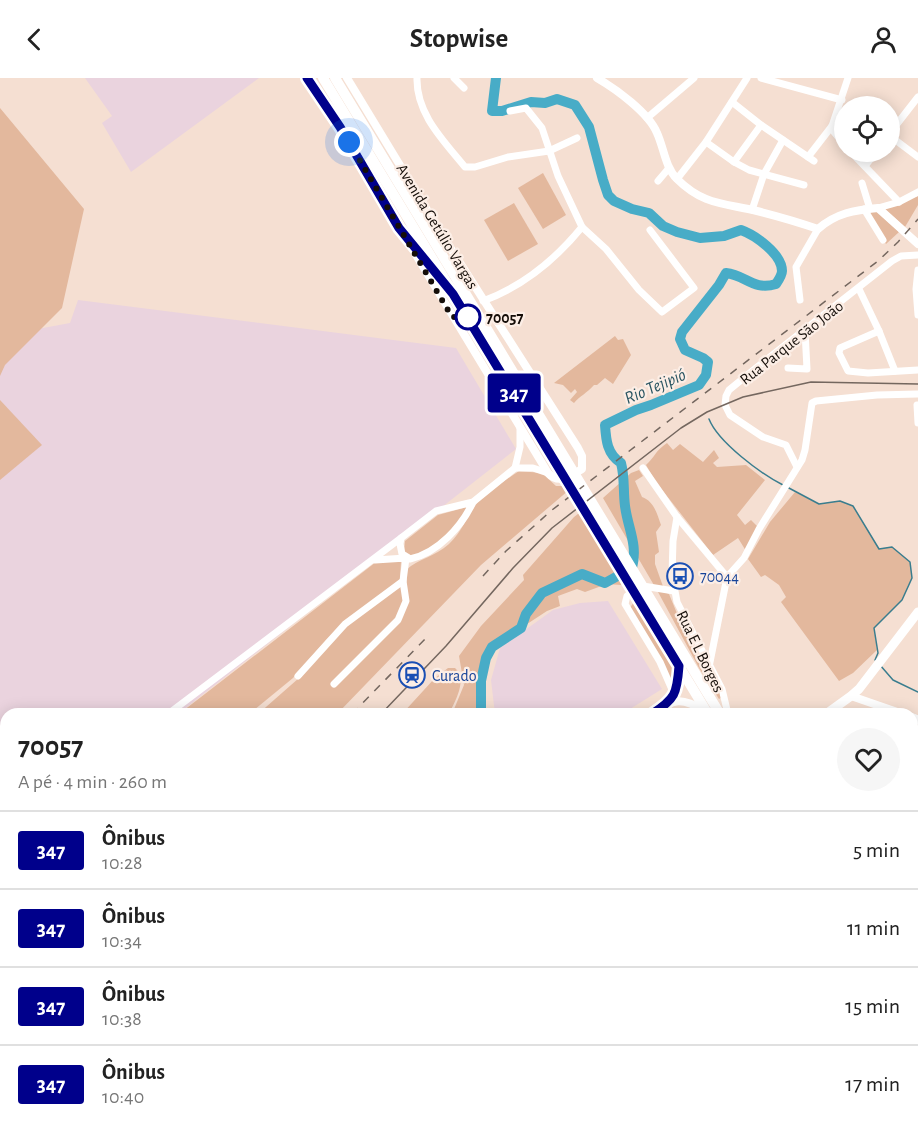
<!DOCTYPE html>
<html lang="pt">
<meta charset="utf-8">
<style>
:root{--surface:#fff;--page:#f6f6f6;--text:#222;--muted:#767676;--line:#e0e0e0}
body{margin:0;font-family:"Alegreya Sans",sans-serif;background:var(--page);color:var(--text);height:100vh;display:flex;flex-direction:column;font-size:22px;white-space:nowrap}
*{box-sizing:border-box;margin:0}
p{font-size:20px;color:var(--muted)}
.icon{flex:none;width:33px;height:33px;fill:none;stroke:currentColor;stroke-width:2;stroke-linecap:round;stroke-linejoin:round}
.map{position:relative;flex:1;overflow:hidden}
.panel{position:absolute;left:0px;top:630px;width:918px;height:426px;display:flex;flex-direction:column;background:var(--surface);border-radius:18px 18px 0 0;box-shadow:0 3px 15px #0003}
.panel>*{flex:none}
.badge{padding:0 12px;border-radius:4px;font-size:21px;line-height:39px}
.fabs{position:absolute;left:834px;top:18px;display:grid;gap:12px}
.fabs a{display:grid;place-items:center;width:66px;height:66px;border-radius:50%;background:var(--surface);box-shadow:0 3px 15px #0003;font-size:30px}
.you{position:absolute;width:30px;height:30px;margin:-15px;border:4px solid #fff;border-radius:50%;background:#1a73e8;box-shadow:0 0 0 9px #1a73e833}
.map>.badge{position:absolute;translate:-50% -50%;box-shadow:0 0 0 3px #fff}
.round{display:grid;place-items:center;flex:none;width:63px;height:63px;border-radius:32px;background:var(--page)}
.headline{display:flex;align-items:center;justify-content:space-between;height:102px;padding:0 18px}
h1{font-size:28px;font-weight:600;line-height:45px}
ul{padding:0;list-style:none}
li{display:flex;align-items:center;gap:18px;height:78px;padding:0 18px;border-top:2px solid var(--line)}
li div{flex:1}
li b{display:block;font-size:22px}
li em{font-style:normal}
li .badge{min-width:66px;font-weight:700;text-align:center}
header{display:flex;justify-content:space-between;align-items:center;height:78px;padding:0 18px;background:var(--surface);font-size:27px;font-weight:600}
.map>svg:first-child{display:block}
</style>
<header><svg class="icon" aria-label="back" viewBox="0 0 24 24"><path d="M15 5l-7 7 7 7"/></svg>Stopwise<svg class="icon" aria-label="person" viewBox="0 0 24 24"><circle cx="12" cy="8" r="4"/><path d="M4 21q1-7 8-7t8 7"/></svg></header>
<div class="map">
<svg width="918" height="1056" viewBox="0 0 918 1056">
<rect width="100%" height="100%" fill="#f5dfd2"/>
<!-- industrial -->
<g fill="#ead3de">
<path d="M85,0H259L131,94L102,45L112,38Z"/>
<path d="M78,222L456,270L516,371L178,636H6V771L0,776V258L70,245Z"/>
<path d="M608,523L662,611L622,636H495L491,602L500,570L553,532L580,525Z"/>
<path d="M112,1050H181L186,1056H106Z"/>
<path d="M186,1050H472L477,1056H191Z"/>
</g>
<!-- green -->
<g fill="#e3b89d">
<path d="M0,30L84,131L62,230L5,287L0,298Z"/>
<path d="M543,95L566,137L543,151L518,110Z"/>
<path d="M918,118V127L905,149L884,130Z"/>
<path d="M514,125L538,166L508,183L484,142Z"/>
<path d="M875,132L899,154L886,166L866,133Z"/>
<path d="M615,258L618,262L623,261L631,277L613,306L605,300L597,307H594C587,315 580,318 574,325L570,322L577,314L575,311L571,315L563,307L554,305Z"/>
<path d="M0,322L42,367L0,402Z"/>
<path d="M667,365L673,372L680,366L703,384L714,372L719,380L713,385L717,389L746,387L765,402L737,437L745,447L751,442L758,449L746,473L738,460L713,477L656,404L646,387C655,379 655,373 667,365Z"/>
<path d="M639,392L643,398L635,403L642,419C654,423 657,436 661,447L656,454L659,474L655,477V486L665,514L669,516L683,550L719,610L722,619L719,621L699,590L658,514L603,420L631,395Z"/>
<path d="M519,393L542,395L556,408H565L569,412L481,487L337,636H258L299,600L347,547L407,502L406,492C419,480 435,479 449,466C463,452 464,443 475,428C483,416 506,402 519,393Z"/>
<path d="M795,414L819,426L840,423L853,428L879,471L892,469L910,484L912,500L902,522L874,550L877,572L853,595L839,603L781,524L786,519L779,507L765,497L761,499L748,481L770,444Z"/>
<path d="M467,429L457,448L422,477L414,479L404,473L405,463L438,437Z"/>
<path d="M583,432L625,502L621,507L607,506L585,514L577,511L558,518L560,528L547,533L492,569L486,580L481,603V636H452L464,607L459,578L481,548L524,502L523,497L574,439Z"/>
<path d="M401,483L400,502L343,546L326,562L293,600L249,636H179L376,484Z"/>
<path d="M635,523L674,586L676,595L674,612L628,532Z"/>
<path d="M448,590H455C468,602 455,623 449,636H402L434,601Z"/>
<path d="M6,873V1050H84L77,1056H0V876Z"/>
</g>
<g fill="none" stroke-linecap="round" stroke-linejoin="round">
<!-- stream -->
<g stroke="#397d8e" stroke-width="1.5">
<path d="M709,341C718,364 761,396 783,407"/>
<path d="M787,409L819,426L840,423L853,428L879,471L892,469L910,484L912,500L902,522L874,550L878,575L875,582"/>
<path d="M880,587L893,602L918,614"/>
</g>
<!-- river -->
<g stroke="#48acc7" stroke-width="10">
<path d="M481,636V603L486,580L492,569L521,550L526,536L542,515L582,496L605,505L632,490C638,466 628,451 625,428C623,413 625,400 621,385C607,376 606,362 605,347L636,332L651,327L699,307L706,297L708,284L703,280L685,272L680,261L682,254L719,207L726,195C746,197 753,213 776,206C778,203 782,197 782,193C782,176 755,157 741,152L724,158L700,160L677,154L663,148L649,135L632,131L614,123L608,117L603,102L589,49L575,27L557,21L545,25L531,24L502,33H492L496,0"/>
<path d="M563,1050L574,1056"/>
</g>
<!-- minor -->
<g stroke="#fff" stroke-width="7">
<path d="M417,0C416,36 444,63 465,89H475L508,79L549,73L577,60"/>
<path d="M454,0L464,10"/>
<path d="M761,0L842,22"/>
<path d="M732,24L761,47L814,83"/>
<path d="M510,33L526,30L542,50L558,98L582,149L606,171L639,212L662,234L694,210L650,152"/>
<path d="M647,40L694,0"/>
<path d="M832,48L834,54L844,66"/>
<path d="M890,55L918,19"/>
<path d="M890,58L918,79"/>
<path d="M706,64L734,84L749,92L804,107"/>
<path d="M851,74L899,124"/>
<path d="M808,79L832,48L848,0"/>
<path d="M734,84L761,47"/>
<path d="M865,88L876,74"/>
<path d="M677,101L706,64L747,0"/>
<path d="M658,103L669,90"/>
<path d="M862,105L870,131"/>
<path d="M878,130L899,124L918,114"/>
<path d="M864,131L883,162"/>
<path d="M752,132L764,96L783,62"/>
<path d="M918,192L916,211L918,237"/>
<path d="M859,211L879,253L895,293"/>
<path d="M800,222L796,189L818,151"/>
<path d="M483,223C524,208 555,182 582,149"/>
<path d="M879,253L840,270L839,275L848,293L868,295L918,292"/>
<path d="M788,290L807,291L805,253"/>
<path d="M917,327L918,345"/>
<path d="M797,389L786,367L763,359L730,337L725,327L726,318L729,312L756,290L892,183L901,178L918,177"/>
<path d="M515,390L520,369V349"/>
<path d="M643,390L677,439L727,499"/>
<path d="M473,424C462,448 438,475 410,481L402,476L400,466L401,460L436,433L473,424L515,390H533L548,395"/>
<path d="M677,439L673,463L672,497L677,524L722,611L728,636"/>
<path d="M709,589L727,499L744,480L759,451L802,382L805,372L812,325L816,323L877,317L918,316"/>
<path d="M298,598L345,546L403,503L406,480L375,482"/>
<path d="M334,606L398,542L406,523L403,503"/>
<path d="M674,616L660,584L625,526L627,518L643,508L674,513"/>
<path d="M168,636L401,460"/>
<path d="M912,652L915,640"/>
<path d="M912,687L918,696"/>
<path d="M0,768L6,763"/>
</g>
<!-- tertiary -->
<g stroke="#fff" stroke-width="8">
<path d="M307,0L340,49L401,153"/>
<path d="M347,0L432,140"/>
<path d="M597,0C616,11 649,35 657,55C664,70 665,89 677,101C703,127 724,125 757,133C777,138 798,144 818,151C836,135 855,132 878,130L918,166"/>
<path d="M416,177L548,395C559,407 570,398 582,391V378L578,370L439,152"/>
<path d="M851,618L903,636"/>
<path d="M670,624L677,606L679,588"/>
<path d="M652,636C675,621 680,618 705,633"/>
<path d="M912,639L918,642"/>
<path d="M97,1056L104,1050"/>
</g>
<!-- secondary -->
<path stroke="#fff" stroke-width="9" d="M826,636L851,618L859,611L918,534"/>
<!-- trunk -->
<g stroke="#fff" stroke-width="10">
<path d="M323,0L708,636"/>
<path d="M335,0L720,636"/>
<path d="M430,137L439,160"/>
<path d="M399,150L429,187"/>
<path d="M912,921L918,930"/>
<path d="M912,947L918,957"/>
<path d="M912,968L918,978"/>
</g>
<!-- tram -->
<g stroke="#74675f" stroke-width="1.5">
<path d="M381,636L446,568L513,490L552,450L681,350L707,334L743,319L811,304L918,306"/>
<path d="M0,868L6,865"/>
</g>
<!-- rail -->
<g stroke="#74675f" stroke-width="1.5" stroke-dasharray="8 8" stroke-linecap="butt">
<path d="M483,498L506,473L552,432L878,183L898,164L918,141"/>
<path d="M352,636L427,559"/>
<path d="M0,849L6,846"/>
</g>
</g>
<g fill="none" stroke-linecap="round" stroke-linejoin="round">
<!-- line casing -->
<g stroke="#fff" stroke-width="14">
<path id="line" d="M307,0L340,49L399,150L453,216L679,588C677,616 675,621 652,636"/>
</g>
<!-- line -->
<use href="#line" stroke="#00008b" stroke-width="9"/>
<!-- walk -->
<path stroke="#150e09" stroke-width="6" stroke-dasharray="0 10.8" d="M349,64L452,239H468"/>
</g>
<!-- icons -->
<defs>
<g id="bus-ring" transform="scale(1.35)"><circle r="9.5" fill="#fceee6" stroke="#1a4fb4" stroke-width="1.5"/><path d="M-5-6H5V4H4V6H2V4H-2V6H-4V4H-5ZM-3.5-4V0h7V-4ZM-3.5 1.2v1.5H-2V1.2ZM2 1.2v1.5H3.5V1.2Z" fill="#1a4fb4"/></g>
<g id="station-ring" transform="scale(1.35)"><circle r="9.5" fill="#fceee6" stroke="#1a4fb4" stroke-width="1.5"/><path d="M-3-6H3Q5-6 5-4V2Q5 4 3 4L4.5 6H3L1.5 4h-3L-3 6H-4.5L-3 4Q-5 4-5 2V-4Q-5-6-3-6ZM-3.5-4v3h7v-3ZM-3.5 1v1.5H-2V1ZM2 1v1.5H3.5V1Z" fill="#1a4fb4"/></g>
</defs>
<g fill-rule="evenodd">
<use href="#bus-ring" x="680" y="498"/>
<use href="#station-ring" x="412" y="597"/>
</g>
<!-- markers -->
<circle fill="#fff" stroke="#00008b" stroke-width="3" cx="468" cy="239" r="12"/>
<g text-anchor="middle" stroke-width="4.5" stroke-linejoin="round" paint-order="stroke">
<!-- street labels -->
<g font-size="16" fill="#150e09" stroke="#fceee6">
<text transform="translate(438 148) rotate(59)" y="6">Avenida Getúlio Vargas</text>
<text transform="translate(791 264) rotate(-38)" y="6">Rua Parque São João</text>
<text transform="translate(701 573) rotate(64)" y="6">Rua E L Borges</text>
</g>
<!-- stop labels -->
<g font-size="16" font-weight="bold" fill="#150e09" stroke="#fceee6" text-anchor="start">
<text x="486" y="245">70057</text>
</g>
<!-- transit labels -->
<g font-size="16" fill="#164399" stroke="#fceee6" text-anchor="start">
<text x="700" y="504">70044</text>
<text x="432" y="603">Curado</text>
</g>
<!-- water labels -->
<g font-size="18" font-style="italic" fill="#2a5562" stroke="#fceee6">
<text transform="translate(655 308) rotate(-23)" y="6">Rio Tejipió</text>
</g>
</g>
</svg>
<div class="fabs">
<a><svg class="icon" aria-label="locate" viewBox="0 0 24 24"><circle cx="12" cy="12" r="6"/><path d="M12 2v4M12 18v4M2 12h4M18 12h4"/></svg></a>
</div>
<div class="you" style="left:349px;top:64px"></div>
<b class="badge" style="left:514px;top:315px;background:#00008b;color:#fff">347</b>
<section class="panel">
<div class="headline"><div><h1>70057</h1><p>A pé · 4 min · 260 m</p></div><a class="round"><svg class="icon" aria-label="heart" viewBox="0 0 24 24"><path d="M12 20l-8-8c-3-5 5-10 8-4 3-6 11-1 8 4z"/></svg></a></div>
<ul>
<li><span class="badge" style="background:#00008b;color:#fff">347</span><div><b>Ônibus</b><p>10:28</p></div><em>5 min</em></li>
<li><span class="badge" style="background:#00008b;color:#fff">347</span><div><b>Ônibus</b><p>10:34</p></div><em>11 min</em></li>
<li><span class="badge" style="background:#00008b;color:#fff">347</span><div><b>Ônibus</b><p>10:38</p></div><em>15 min</em></li>
<li><span class="badge" style="background:#00008b;color:#fff">347</span><div><b>Ônibus</b><p>10:40</p></div><em>17 min</em></li>
</ul>
</section>
</div>
